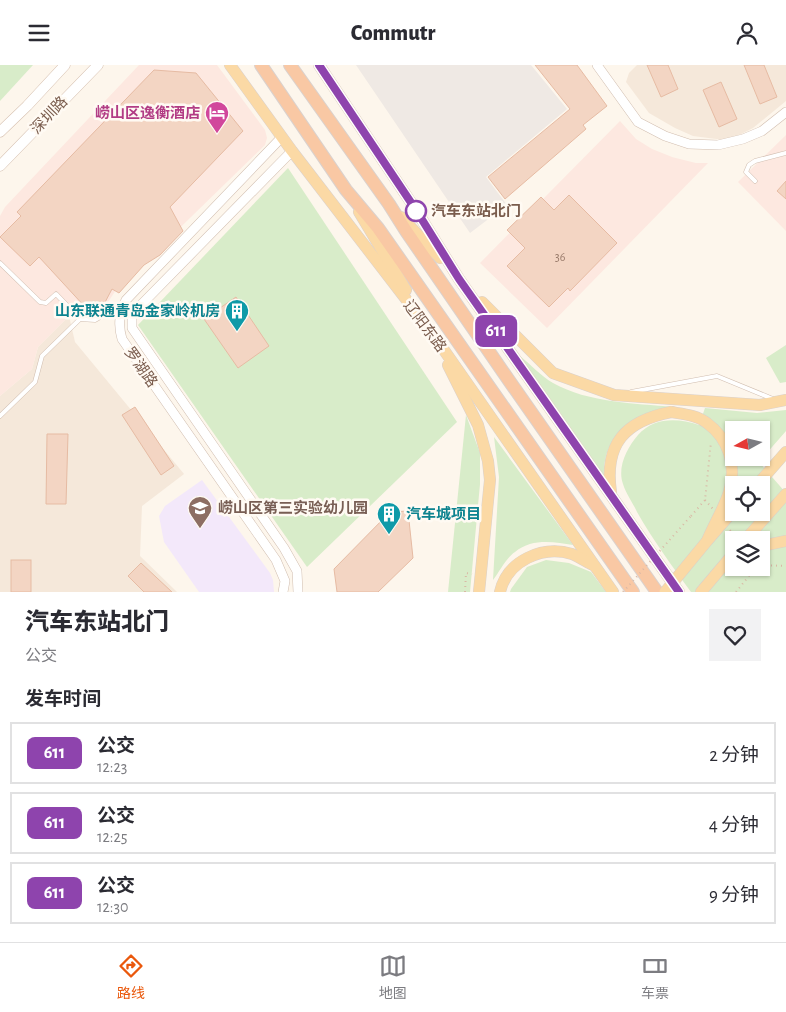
<!DOCTYPE html>
<html lang="zh">
<meta charset="utf-8">
<style>
:root{--surface:#fff;--page:#f2f2f3;--text:#2b2b33;--muted:#7c7c81;--line:#e1e1e2;--accent:#ea580c}
body{margin:0;font-family:"Alegreya Sans","Noto Sans SC",sans-serif;background:var(--page);color:var(--text);height:100vh;display:flex;flex-direction:column;font-size:19px;white-space:nowrap}
*{box-sizing:border-box;margin:0}
p{font-size:16px;color:var(--muted)}
.icon{flex:none;width:28px;height:28px;fill:none;stroke:currentColor;stroke-width:2;stroke-linecap:round;stroke-linejoin:round}
.map{position:relative;height:527px;overflow:hidden}
.drawer{display:flex;flex-direction:column;background:var(--surface);flex:1}
.drawer>*{flex:none}
.badge{padding:0 10px;border-radius:8px;font-size:18px;line-height:32px}
.needle{width:32px;rotate:262deg}
.buttons{position:absolute;left:725px;top:356px;display:grid;gap:10px}
.buttons a{display:grid;place-items:center;width:45px;height:45px;border-radius:0px;background:var(--surface);box-shadow:0 1px 4px #0004;font-size:25px}
.map>.badge{position:absolute;translate:-50% -50%;box-shadow:0 0 0 2px #fff}
h2{padding:0 25px;font-size:19px;line-height:45px}
.round{display:grid;place-items:center;flex:none;width:52px;height:52px;border-radius:0px;background:var(--page)}
.head{display:flex;align-items:center;justify-content:space-between;height:85px;padding:0 25px}
h1{font-size:24px;font-weight:800;line-height:38px}
ul{padding:0;list-style:none}
li{display:flex;align-items:center;gap:15px;height:62px;margin:0 10px 8px;padding:0 15px;border:2px solid var(--line);border-radius:0px}
li div{flex:1}
li b{display:block;font-size:19px}
li em{font-style:normal}
li .badge{min-width:55px;font-weight:700;text-align:center}
header{display:flex;justify-content:space-between;align-items:center;height:65px;padding:0 25px;background:var(--surface);font-size:22px;font-weight:800}
.menu{display:flex;justify-content:space-around;align-items:center;height:70px;border-top:1px solid var(--line);background:var(--surface);font-size:14px;color:var(--muted)}
.menu a{display:grid;justify-items:center;gap:2px}
.menu .on{color:var(--accent)}
.map>svg:first-child{display:block}
</style>
<header><svg class="icon" aria-label="menu" viewBox="0 0 24 24"><path d="M4 6h16M4 12h16M4 18h16"/></svg>Commutr<svg class="icon" aria-label="person" viewBox="0 0 24 24"><circle cx="12" cy="8" r="4"/><path d="M4 21q1-7 8-7t8 7"/></svg></header>
<div class="map">
<svg width="786" height="527" viewBox="0 0 786 527">
<rect width="100%" height="100%" fill="#fdf6ec"/>
<!-- residential -->
<g fill="#f5e8da">
<path d="M637,0H786V36L753,63L739,70L724,75L693,71L675,63L649,48L626,17L629,8Z"/>
<path d="M69,251L75,277L184,409L142,441L140,491L177,527H0V331L32,304L38,282Z"/>
</g>
<!-- commercial -->
<g fill="#fde8e0">
<path d="M139,0H217L265,65L267,73L265,80L116,225L108,237L109,250L69,251L38,282L32,304L0,331V151L5,142Z"/>
<path d="M620,56L636,74L652,84L672,92L696,98H708L547,263L480,198Z"/>
<path d="M786,70V166L738,117Z"/>
</g>
<!-- industrial -->
<path fill="#efe9e4" d="M356,0H531L567,44L486,112L507,140L470,168Z"/>
<!-- education -->
<path fill="#f3e8fa" d="M202,415L270,508L273,515L274,527H199L164,477L159,451L165,441Z"/>
<!-- green -->
<g fill="#d8ecc9" fill-rule="evenodd">
<path d="M0,0H33L0,36Z"/>
<path d="M288,103L457,357L307,502L138,260Z"/>
<path d="M786,280V317L780,318L766,293Z"/>
<path d="M520,291C530,299 541,311 553,318C589,338 633,338 674,342C635,357 604,362 604,411Z"/>
<path d="M705,343L757,348L786,345V366L759,397L786,428V527H691C672,501 653,475 637,447C633,438 626,429 623,419C617,402 627,383 638,370C654,352 678,353 699,360ZM734,365H761V392H734ZM734,420H761V448H734ZM734,475H761V502H734Z"/>
<path d="M466,350L480,388V419L470,527H448Z"/>
<path d="M494,372L573,480C554,477 532,473 515,487C506,493 500,506 493,515L499,412Z"/>
<path d="M546,495L569,498L591,507L606,527H510L511,524L527,502Z"/>
</g>
<!-- building -->
<g fill="#f3d5c3" stroke="#e6bba3">
<path d="M535,0H577L607,41L583,60L586,64L505,134L488,112L570,44Z"/>
<path d="M647,0H668L678,24L661,32Z"/>
<path d="M744,0H764L777,32L760,39Z"/>
<path d="M154,5L196,8L243,66L170,142L183,166L160,190L144,200L119,228L112,224L102,243H86L39,192L30,201L0,172L21,151L17,147Z"/>
<path d="M721,17L737,54L719,62L703,25Z"/>
<path d="M786,116V134L777,126Z"/>
<path d="M569,130L617,178L570,226L568,223L549,242L507,201L525,183L507,165L541,132L554,145Z"/>
<path d="M236,232L269,281L238,303L204,254Z"/>
<path d="M135,342L174,401L161,410L122,350Z"/>
<path d="M47,369H68L66,439H46Z"/>
<path d="M408,446L413,493L378,527H337L334,504L390,447Z"/>
<rect x="11" y="495" width="20" height="32"/>
<path d="M141,498L172,527H144L128,511Z"/>
</g>
<g fill="none" stroke-linecap="round" stroke-linejoin="round">
<!-- service casing -->
<g stroke="#d1beb0" stroke-width="5">
<g id="service">
<path d="M755,116L746,107L749,100L755,96L786,88"/>
<path d="M0,198L40,237L46,238L56,229L80,254L95,255L114,244H122"/>
<path d="M631,327L717,311L773,334"/>
<path d="M0,351L35,317L42,291L80,254"/>
</g>
</g>
<!-- tertiary casing -->
<g stroke="#d1beb0" stroke-width="10">
<g id="tertiary">
<path d="M597,0L638,57L665,71L689,79L718,80L743,74L762,66L786,47"/>
<path d="M282,72L126,235C119,249 118,260 122,274L276,495L285,516L283,527"/>
<path d="M292,86L137,244L132,252V263L284,483L297,506L298,527"/>
</g>
</g>
<!-- secondary casing -->
<g stroke="#d6c0b0" stroke-width="11">
<g id="secondary">
<path d="M0,67L27,41L65,0"/>
<path d="M0,101L98,0"/>
</g>
</g>
<!-- primary casing -->
<g stroke="#dad1cd" stroke-width="12">
<g id="primary">
<path d="M230,0L292,86L432,268L613,527"/>
<path d="M319,0L416,145L459,214L679,527"/>
<path d="M359,147L406,225"/>
<path d="M401,152L440,193"/>
<path d="M482,237L553,308L614,330L760,340L786,335"/>
<path d="M448,300L478,360L488,396L490,415L479,527"/>
<path d="M757,420L786,387"/>
<path d="M611,427C604,379 625,356 671,347"/>
<path d="M745,475L786,429"/>
<path d="M761,481L786,476"/>
<path d="M500,527C507,496 542,480 572,489C579,492 587,497 593,500"/>
<path d="M701,527L734,488"/>
</g>
</g>
<!-- trunk casing -->
<g stroke="#dad1cd" stroke-width="14">
<g id="trunk">
<path d="M261,0L346,125L378,163L633,527"/>
<path d="M290,0L389,139L406,166L510,317L657,527"/>
</g>
</g>
<!-- path -->
<g stroke="#d9b8a5" stroke-width="2" stroke-dasharray="1 4" stroke-linecap="butt">
<path d="M705,435L713,444"/>
<path d="M691,451L705,435L711,377"/>
<path d="M730,465L736,473"/>
<path d="M761,500L786,501"/>
<path d="M465,527L466,508L472,509"/>
<path d="M736,527L756,502"/>
</g>
<!-- service -->
<use href="#service" stroke="#fff" stroke-width="4"/>
<!-- tertiary -->
<use href="#tertiary" stroke="#fff" stroke-width="9"/>
<!-- secondary -->
<use href="#secondary" stroke="#fff" stroke-width="10"/>
<!-- primary -->
<use href="#primary" stroke="#fbd9a5" stroke-width="11"/>
<!-- trunk -->
<use href="#trunk" stroke="#f9c8a4" stroke-width="12"/>
<!-- primary-bridge casing -->
<g stroke="#dad1cd" stroke-width="12" stroke-linecap="butt">
<g id="primary-bridge">
<path d="M671,347C683,349 697,350 707,358C729,374 737,401 729,427C725,441 713,461 707,476"/>
<path d="M665,527L707,476L734,445"/>
</g>
</g>
<!-- path-bridge -->
<path stroke="#d9b8a5" stroke-width="2" stroke-dasharray="1 4" stroke-linecap="butt" d="M623,527L691,451"/>
<!-- primary-bridge -->
<use href="#primary-bridge" stroke="#fbd9a5" stroke-width="11"/>
</g>
<g fill="none" stroke-linecap="round" stroke-linejoin="round">
<!-- line casing -->
<g stroke="#fff" stroke-width="11">
<path id="line" d="M319,0L416,145L459,214L679,527"/>
</g>
<!-- line -->
<use href="#line" stroke="#8e44ad" stroke-width="8"/>
</g>
<!-- icons -->
<defs>
<g id="hotel-pin" transform="scale(1.25)"><path d="M0 17L-7.5 6A9.5 9.5 0 1 1 7.5 6Z" fill="#d1479c" stroke="#fffaf3"/><path d="M-6-4.5h1.5V1H6V5H4.5V3h-9V5H-6ZM-4 0a1.8 1.8 0 1 1 3.6 0ZM.5 0V-2.5h3Q6-2.5 6 0Z" fill="#fff"/></g>
<g id="building-pin" transform="scale(1.25)"><path d="M0 17L-7.5 6A9.5 9.5 0 1 1 7.5 6Z" fill="#0f9aa8" stroke="#fffaf3"/><path d="M-4-6H4V6H1V3H-1V6H-4ZM-2.5-4.3h1.7v1.8h-1.7ZM.8-4.3h1.7v1.8H.8ZM-2.5-1h1.7V.8h-1.7ZM.8-1h1.7V.8H.8Z" fill="#fff"/></g>
<g id="school-pin" transform="scale(1.25)"><path d="M0 17L-7.5 6A9.5 9.5 0 1 1 7.5 6Z" fill="#8d6e63" stroke="#fffaf3"/><path d="M0-5L7-2L0 1L-7-2ZM-4 1L0 2.5L4 1V4Q0 6-4 4Z" fill="#fff"/></g>
</defs>
<g fill-rule="evenodd">
<use href="#hotel-pin" x="217" y="48"/>
<use href="#building-pin" x="237" y="246"/>
<use href="#school-pin" x="200" y="443"/>
<use href="#building-pin" x="389" y="449"/>
</g>
<!-- markers -->
<circle fill="#fff" stroke="#8e44ad" stroke-width="2.5" cx="416" cy="146" r="10"/>
<g text-anchor="middle" stroke-width="5" stroke-linejoin="round" paint-order="stroke">
<!-- number labels -->
<g font-size="12" fill="#987a6a">
<text x="560" y="196">36</text>
</g>
<!-- hotel labels -->
<g font-size="15" font-weight="bold" fill="#b23c85" stroke="#fffaf3" text-anchor="end">
<text x="200" y="53">崂山区逸衡酒店</text>
</g>
<!-- street labels -->
<g font-size="15" fill="#7a5c4d" stroke="#fffaf3">
<text transform="translate(49 50) rotate(-46)" y="5">深圳路</text>
<text transform="translate(425 261) rotate(53)" y="5">辽阳东路</text>
<text transform="translate(141 302) rotate(55)" y="5">罗湖路</text>
</g>
<!-- stop labels -->
<g font-size="15" font-weight="bold" fill="#7a5c4d" stroke="#fffaf3" text-anchor="start">
<text x="431" y="151">汽车东站北门</text>
</g>
<!-- culture labels -->
<g font-size="15" font-weight="bold" fill="#0d838f" stroke="#fffaf3" text-anchor="end">
<text x="220" y="251">山东联通青岛金家岭机房</text>
<text x="406" y="454" text-anchor="start">汽车城项目</text>
</g>
<!-- education labels -->
<g font-size="15" font-weight="bold" fill="#785e54" stroke="#fffaf3" text-anchor="start">
<text x="218" y="448">崂山区第三实验幼儿园</text>
</g>
</g>
</svg>
<div class="buttons">
<a><svg class="needle" viewBox="-14 -14 28 28"><path d="M0-13l5 13h-10z" fill="#e53935"/><path d="M0 13l5-13h-10z" fill="#7c7c81"/></svg></a>
<a><svg class="icon" aria-label="locate" viewBox="0 0 24 24"><circle cx="12" cy="12" r="6"/><path d="M12 2v4M12 18v4M2 12h4M18 12h4"/></svg></a>
<a><svg class="icon" aria-label="layers" viewBox="0 0 24 24"><path d="M12 4l9 5-9 5-9-5zM3 14l9 5 9-5"/></svg></a>
</div>
<b class="badge" style="left:496px;top:266px;background:#8e44ad;color:#fff">611</b>
</div>
<section class="drawer">
<div class="head"><div><h1>汽车东站北门</h1><p>公交</p></div><a class="round"><svg class="icon" aria-label="heart" viewBox="0 0 24 24"><path d="M12 20l-8-8c-3-5 5-10 8-4 3-6 11-1 8 4z"/></svg></a></div>
<h2>发车时间</h2>
<ul>
<li><span class="badge" style="background:#8e44ad;color:#fff">611</span><div><b>公交</b><p>12:23</p></div><em>2 分钟</em></li>
<li><span class="badge" style="background:#8e44ad;color:#fff">611</span><div><b>公交</b><p>12:25</p></div><em>4 分钟</em></li>
<li><span class="badge" style="background:#8e44ad;color:#fff">611</span><div><b>公交</b><p>12:30</p></div><em>9 分钟</em></li>
</ul>
</section>
<nav class="menu">
<a class="on"><svg class="icon" aria-label="directions" viewBox="0 0 24 24"><path d="M12 3l9 9-9 9-9-9zM9 14v-3h6M13 9l2 2-2 2"/></svg>路线</a>
<a><svg class="icon" aria-label="map" viewBox="0 0 24 24"><path d="M3 6l6-2 6 2 6-2v14l-6 2-6-2-6 2zM9 4v14M15 6v14"/></svg>地图</a>
<a><svg class="icon" aria-label="tickets" viewBox="0 0 24 24"><path d="M3 7h18v10H3zM15 7v10"/></svg>车票</a>
</nav>
